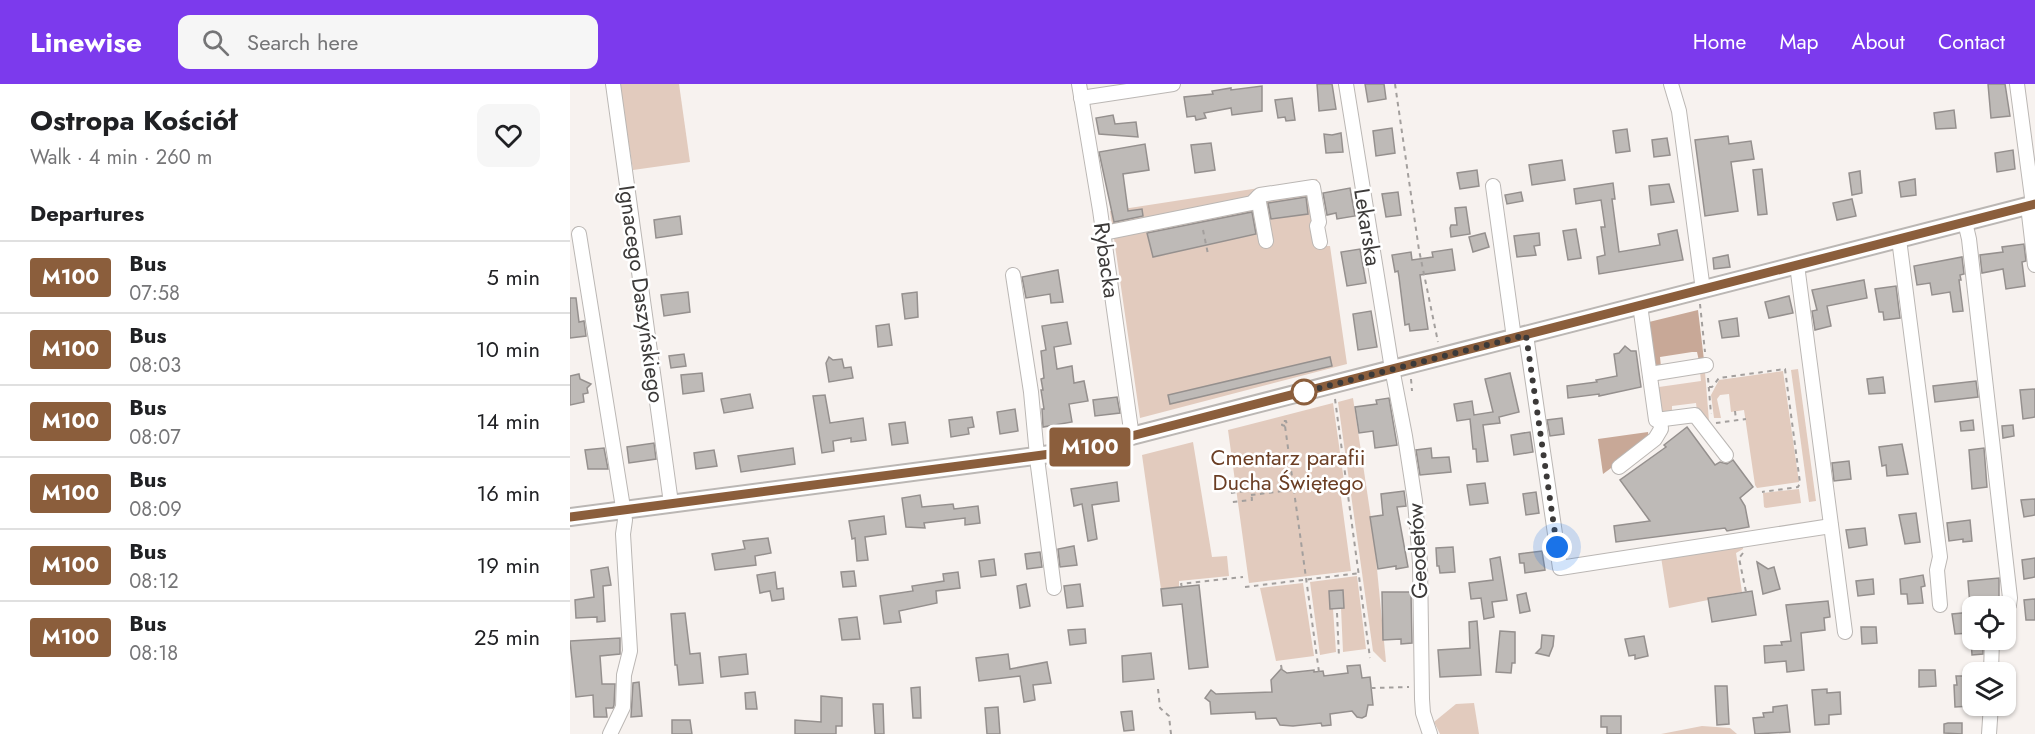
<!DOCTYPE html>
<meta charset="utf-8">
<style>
:root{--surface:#fff;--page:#f6f6f6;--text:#202124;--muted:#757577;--line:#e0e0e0;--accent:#7c3aed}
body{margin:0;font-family:Jost,sans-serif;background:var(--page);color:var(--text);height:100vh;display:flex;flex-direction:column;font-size:22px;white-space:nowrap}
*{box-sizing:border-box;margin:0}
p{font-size:20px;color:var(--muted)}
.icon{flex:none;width:33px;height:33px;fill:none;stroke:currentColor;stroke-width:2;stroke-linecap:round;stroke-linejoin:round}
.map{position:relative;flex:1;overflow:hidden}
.details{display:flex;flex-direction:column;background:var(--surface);width:570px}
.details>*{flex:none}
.badge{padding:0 12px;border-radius:4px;font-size:21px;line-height:39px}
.buttons{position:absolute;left:1392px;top:512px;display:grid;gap:12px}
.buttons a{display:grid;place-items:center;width:54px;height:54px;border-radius:12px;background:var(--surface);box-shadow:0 2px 4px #0004;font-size:30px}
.you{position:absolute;width:30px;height:30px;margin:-15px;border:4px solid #fff;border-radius:50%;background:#1a73e8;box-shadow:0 0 0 9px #1a73e833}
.map>.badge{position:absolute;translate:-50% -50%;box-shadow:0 0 0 3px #fff}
h2{padding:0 30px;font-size:22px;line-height:54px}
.round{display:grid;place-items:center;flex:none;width:63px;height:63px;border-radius:12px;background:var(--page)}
.overview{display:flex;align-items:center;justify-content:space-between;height:102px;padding:0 30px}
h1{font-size:28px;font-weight:700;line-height:45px}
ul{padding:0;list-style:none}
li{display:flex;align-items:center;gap:18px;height:72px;padding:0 30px;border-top:2px solid var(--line)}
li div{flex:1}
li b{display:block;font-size:22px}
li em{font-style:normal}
li .badge{min-width:66px;font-weight:700;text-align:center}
header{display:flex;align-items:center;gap:36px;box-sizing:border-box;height:84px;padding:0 30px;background:var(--accent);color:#fff}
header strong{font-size:28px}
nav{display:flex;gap:33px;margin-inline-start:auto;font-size:21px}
.search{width:420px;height:54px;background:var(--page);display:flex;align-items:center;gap:15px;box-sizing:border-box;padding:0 21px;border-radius:12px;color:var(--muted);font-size:22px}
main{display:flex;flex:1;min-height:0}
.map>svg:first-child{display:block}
</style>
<header>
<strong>Linewise</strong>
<div class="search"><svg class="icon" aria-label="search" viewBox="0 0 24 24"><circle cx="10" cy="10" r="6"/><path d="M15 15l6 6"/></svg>Search here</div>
<nav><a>Home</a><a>Map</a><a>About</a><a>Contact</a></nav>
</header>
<main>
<section class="details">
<div class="overview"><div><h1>Ostropa Kościół</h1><p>Walk · 4 min · 260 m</p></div><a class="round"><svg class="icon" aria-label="heart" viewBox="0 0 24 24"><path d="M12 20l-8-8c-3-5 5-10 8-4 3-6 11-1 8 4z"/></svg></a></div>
<h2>Departures</h2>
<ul>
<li><span class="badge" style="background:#8b5e3c;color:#fff">M100</span><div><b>Bus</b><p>07:58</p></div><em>5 min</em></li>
<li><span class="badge" style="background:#8b5e3c;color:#fff">M100</span><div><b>Bus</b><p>08:03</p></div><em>10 min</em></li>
<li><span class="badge" style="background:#8b5e3c;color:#fff">M100</span><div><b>Bus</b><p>08:07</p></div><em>14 min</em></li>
<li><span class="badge" style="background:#8b5e3c;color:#fff">M100</span><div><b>Bus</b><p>08:09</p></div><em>16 min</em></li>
<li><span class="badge" style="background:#8b5e3c;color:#fff">M100</span><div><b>Bus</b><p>08:12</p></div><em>19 min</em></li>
<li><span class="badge" style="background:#8b5e3c;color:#fff">M100</span><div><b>Bus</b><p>08:18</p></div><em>25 min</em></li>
</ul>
</section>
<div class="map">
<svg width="1465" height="650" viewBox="0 0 1465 650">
<rect width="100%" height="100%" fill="#f7f2ef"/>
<!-- green -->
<g fill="#e2cbbe">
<path d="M49,0H109L120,78L63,86Z"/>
<path d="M747,95L757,162H760L777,280L570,334L540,127Z"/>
<path d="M1228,285L1246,417L1239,418L1221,286Z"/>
<path d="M1213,287L1229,398L1187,404L1185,401L1174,326L1161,328L1159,310L1150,311L1147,315L1151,334H1144L1141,311L1149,296Z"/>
<path d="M1130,288H1135L1139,337L1137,338L1127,327L1126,319L1102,322V330L1090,327L1087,306L1089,303L1131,297Z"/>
<path d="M783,314L804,454L816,578H814L803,567L768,318Z"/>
<path d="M763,319L774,397L769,398L781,487L679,499L658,346Z"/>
<path d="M623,358L642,473L657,472L659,492L609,497V503L591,505L572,371Z"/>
<path d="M1229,405L1231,419L1196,424L1194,423L1193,409Z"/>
<path d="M1173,462V465L1166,469L1172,508L1138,514V516L1099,524L1091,473Z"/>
<path d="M787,492L796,565L773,568L771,524L759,507L760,525H763L766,568L750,571L740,498Z"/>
<path d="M733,499L744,572L706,577L690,504Z"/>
<path d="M904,619L909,650H870L864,638L886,620Z"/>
<path d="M1132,642L1160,644L1167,650H1091Z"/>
</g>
<!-- forest -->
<g fill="#c8a897">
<path d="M1128,226L1134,276L1129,277L1127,268H1122L1090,273L1091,283L1084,282L1079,238Z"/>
<path d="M1078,348L1079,356L1033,390L1028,355Z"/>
</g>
<!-- building -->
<g fill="#bebab7" stroke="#95908e" stroke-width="1.5">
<path d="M747,0H762L766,25L749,27Z"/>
<path d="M795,0H814L816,15L798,18Z"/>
<path d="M1418,0H1435L1440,32L1421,34Z"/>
<path d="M692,2V27L662,31L661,24L634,29L636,34L626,36L625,32L617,33L614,13L643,10L642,7L661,4V6Z"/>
<path d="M722,14L725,36L716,37L715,33L708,34L705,16Z"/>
<path d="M1384,26L1386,44L1366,45L1364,29Z"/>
<path d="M543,31L545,40L566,38L568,53L529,50L526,34Z"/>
<path d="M822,44L825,69L806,72L803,47Z"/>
<path d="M1057,45L1060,67L1046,69L1043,47Z"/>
<path d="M771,49L773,68L756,69L754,50L762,51Z"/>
<path d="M1158,52L1159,60L1181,57L1184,75L1161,78L1168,127L1135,132L1125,56Z"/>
<path d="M1097,54L1100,71L1084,73L1082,56Z"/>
<path d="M641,59L645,86L625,89L621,61Z"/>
<path d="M575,60L579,86L553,90L558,127L572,125L573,132L544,138L529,68Z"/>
<path d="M1443,66L1445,85L1427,88L1425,69Z"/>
<path d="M992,76L995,96L962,101L959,81Z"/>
<path d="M1192,85L1197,130L1188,131L1183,86Z"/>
<path d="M907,86L909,102L890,105L887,89Z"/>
<path d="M1290,87L1292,109L1282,111L1279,89Z"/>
<path d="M1345,95L1346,111L1331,113L1329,98Z"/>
<path d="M1043,99L1045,115H1042L1049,168L1090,161L1088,150L1107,146L1113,176L1029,190L1027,173L1035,171L1031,143H1035L1031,116L1006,120L1004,105Z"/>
<path d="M1099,100L1104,118L1081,121L1079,102Z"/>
<path d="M780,104L785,132L767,135L766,129L757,131L753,109Z"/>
<path d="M828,108L831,131L816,133L812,110Z"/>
<path d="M951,108L953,117L937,120L935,111Z"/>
<path d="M736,113L738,130L701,135L698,119Z"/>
<path d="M1282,115L1286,132L1267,136L1263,119Z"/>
<path d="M896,123L900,150L881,153L880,144L881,141H887L885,124Z"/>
<path d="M682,128L686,150L583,173L577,149Z"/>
<path d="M110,132L112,150L86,154L84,136Z"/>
<path d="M1006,145L1011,174L998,176L993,147Z"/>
<path d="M915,149L919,163L903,168L899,153Z"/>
<path d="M969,149L970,161L964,162L966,171L947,173L944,152Z"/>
<path d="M1454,160L1456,177L1452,178L1455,202L1436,205L1433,185L1412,189L1410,171L1433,168L1432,163Z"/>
<path d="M790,165L796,199L777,202L771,168Z"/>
<path d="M882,165L885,186L850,191L858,245L840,247L839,240L835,241L829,193L828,187L825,188L822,171L841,168L842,176L863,173L862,168Z"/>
<path d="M1158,171L1160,183L1144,185L1143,174Z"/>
<path d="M1392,173L1394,190L1390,191L1391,196H1389L1393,227L1383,228L1380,208L1362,211L1360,199L1347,201L1344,182Z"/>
<path d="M488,186L493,218L481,219L480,210L456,214L452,193Z"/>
<path d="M1294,196L1297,214L1257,222L1261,242L1245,246L1242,227L1247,226L1242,206Z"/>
<path d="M1326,202L1330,234L1314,236L1313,228H1309L1305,205Z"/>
<path d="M118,208L120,228L94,232L91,211Z"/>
<path d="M347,208L348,233L335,235L332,210Z"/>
<path d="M1219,212L1223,229L1199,234L1195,218Z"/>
<path d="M0,214H6L9,238L14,237L16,252L0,254Z"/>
<path d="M801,227L807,263L788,266L783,230Z"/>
<path d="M1167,234L1169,252L1152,254L1149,237Z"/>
<path d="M497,238L501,260L484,263L487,285L502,282L504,299L514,297L518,317L499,320L502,338L473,343L472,325H474L471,306H473L471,295L474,294L471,267L476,266L472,242Z"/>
<path d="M319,240L322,261L308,263L306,242Z"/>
<path d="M1055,262L1061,267H1066L1071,303L1029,312V310L998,314L997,302L1027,298L1026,296L1047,292L1044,270L1049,269Z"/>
<path d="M114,270L116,282L101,284L99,272Z"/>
<path d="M259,273L263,276L272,275L274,284L281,283L283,294L259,298L256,279Z"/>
<path d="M760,273L762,282L600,320L598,311Z"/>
<path d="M132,289L134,307L113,310L111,291Z"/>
<path d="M940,289L949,328L929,333L930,339L913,341L918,377L907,378L906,365H903L900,335L887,337L884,320L902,317L904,331L923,328L915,295Z"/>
<path d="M9,290L10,295L21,300L17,304L18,309L13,310L14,318L0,321V292Z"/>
<path d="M1313,293L1315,309L1299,310L1297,295Z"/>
<path d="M1406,297L1408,313L1365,318L1363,302Z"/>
<path d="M1465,305V333L1453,335L1450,306Z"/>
<path d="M180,310L183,324L154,329L151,315Z"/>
<path d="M255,311L260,339L293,334L296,356L281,358V354L263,357L264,367L252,369L243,312Z"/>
<path d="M547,313L550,329L525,332L523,316Z"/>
<path d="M819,314L827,361L805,364L803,347L789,349L785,323L807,320L806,316Z"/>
<path d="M445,325L448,347L430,350L427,328Z"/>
<path d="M402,333L404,343L398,344L399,350L381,353L379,336Z"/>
<path d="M992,334L994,350L980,352L977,336Z"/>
<path d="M1403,336L1404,346L1391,347L1390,338Z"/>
<path d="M335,338L338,359L322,361L319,340Z"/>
<path d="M1443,341L1444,352L1433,354L1432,342Z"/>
<path d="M1117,343L1145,381L1150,378L1157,380L1163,376L1183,403L1170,414L1175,422L1179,443L1157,447L1155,444L1046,458L1044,442L1080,437L1050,396L1096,363L1094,361Z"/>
<path d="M960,348L963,368L944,371L941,351Z"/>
<path d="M84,359L86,375L59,379L57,363Z"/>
<path d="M1332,360L1338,390L1317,392L1316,381L1312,382L1309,363Z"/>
<path d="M34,364L38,385H18L15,366Z"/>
<path d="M223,364L225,380L171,388L168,372Z"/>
<path d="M861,364L862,374L879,373L881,388L850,391L846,366Z"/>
<path d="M1414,364L1417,403L1402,405L1399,366Z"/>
<path d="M144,366L147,382L126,385L124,369Z"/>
<path d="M1279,377L1281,395L1264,397L1262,379Z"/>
<path d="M547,398L549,417L522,421L527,455L518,457L512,420L504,422L501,405Z"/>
<path d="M915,399L918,419L900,421L897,401Z"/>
<path d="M834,407L836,422L827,423L838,483L826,485V482L808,485L800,433L813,431L811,410Z"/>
<path d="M966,408L969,429L956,431L953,410Z"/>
<path d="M350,411L352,423L383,420L384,425L408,422L410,439L395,441V434L354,439L355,444L336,443L332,414Z"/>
<path d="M1465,415V431L1454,433L1451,416Z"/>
<path d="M1346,429L1350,458L1335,460L1329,431Z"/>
<path d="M314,432L316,450L295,453L298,476L287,477L285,454L282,455L279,437Z"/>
<path d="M1400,436L1402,457L1393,458V455L1379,457L1377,439Z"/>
<path d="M1295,444L1297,461L1279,464L1276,446Z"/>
<path d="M198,454L201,469L185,472L186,481L145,486L142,470L175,465L173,457Z"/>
<path d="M504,462L507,481L490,483L488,465Z"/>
<path d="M883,463L885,488L870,489L869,482H867L866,464Z"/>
<path d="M972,467L975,486L955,489L954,479H950L949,470Z"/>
<path d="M470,468L472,483L457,485L455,470Z"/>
<path d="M930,473L937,516L922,518L924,533L914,535L911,514L901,515L899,499L923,496L920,475Z"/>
<path d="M1465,474V493L1454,495L1452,476Z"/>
<path d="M424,475L426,491L411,493L409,477Z"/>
<path d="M1187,478L1198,485L1204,483L1210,505L1193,510Z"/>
<path d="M38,483L41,501L33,502L35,537L27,538V533L6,534L5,516L24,513L21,486Z"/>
<path d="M284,487L286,502L273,503L271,488Z"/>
<path d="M205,488L207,505L213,504L214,515L202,517L200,507L190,509L187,491Z"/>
<path d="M388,488L390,504L366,507L367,519L329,527L331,538L314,540L310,512L343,507L342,502L374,497L373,490Z"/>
<path d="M1353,491L1355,502L1351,503L1353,519L1338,520L1337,510H1331L1330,495Z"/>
<path d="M1429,494V515L1418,517L1419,522H1400L1398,497Z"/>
<path d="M1303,495L1304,510L1288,512L1286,497Z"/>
<path d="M456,500L460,522L450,524L447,502Z"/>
<path d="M510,500L513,522L497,524L494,502Z"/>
<path d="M629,501L638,583L619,585L612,520L593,522L591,505Z"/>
<path d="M773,506L774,524L760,525L759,507Z"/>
<path d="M1182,507L1186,531L1142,538L1138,514Z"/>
<path d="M812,508H841L842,559L831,560V555L813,556Z"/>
<path d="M956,509L960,527L950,529L947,511Z"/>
<path d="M1465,515V536H1456L1454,516Z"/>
<path d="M1258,517L1260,533L1254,534L1255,546L1231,549L1234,586L1217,588L1216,577L1195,579L1194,562L1212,561L1211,558L1221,557L1216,521Z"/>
<path d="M1402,528V549L1385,550L1382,530Z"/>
<path d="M115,529L120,570L130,569L133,599L109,601L107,581H105L101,530Z"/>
<path d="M287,533L290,555L272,556L269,535Z"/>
<path d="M907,537L911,591L870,593L868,566L900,564L899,538Z"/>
<path d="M1291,543H1306L1307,559L1292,560Z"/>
<path d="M515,545L516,559L500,561L498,546Z"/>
<path d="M930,547L945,548V579H942L941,589L926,588Z"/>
<path d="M972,551L984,552L983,562L979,572L966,569L971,564Z"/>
<path d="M1074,552L1078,572L1065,575V571L1059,572L1055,555Z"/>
<path d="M50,554V570L30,572L32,600H45L44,621L43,624H36L37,633H24L23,611L6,613L0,557Z"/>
<path d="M1401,555H1413V570L1402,571Z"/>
<path d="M581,569L584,595L553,598L552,572Z"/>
<path d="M176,570L178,590L151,593L149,573Z"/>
<path d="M438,570L440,585L477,578L481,599L463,601L465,616L454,618L450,592L409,597L406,574Z"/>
<path d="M790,581L792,594L800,593L803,621H798L796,632L792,634L787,633L782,627L760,630L761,641L752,642L751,639L723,642L710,641L706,634L686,635L685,628L641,630L640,618L635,614L641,606L646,610L702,608L701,596L711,585L717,589L744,586V588L753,587L754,592L778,589L777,582Z"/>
<path d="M1349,586H1365L1366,602L1349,603Z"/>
<path d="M1386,592H1400L1402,622L1385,623L1384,601H1387Z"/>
<path d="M69,598L72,632L61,633L63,599Z"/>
<path d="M1145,602H1157L1159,640L1147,641Z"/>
<path d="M350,603L351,634H343L341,604Z"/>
<path d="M1257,605V609L1270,608L1271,630L1259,631V640L1245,641L1242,606Z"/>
<path d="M185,608L187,625H176L175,609Z"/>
<path d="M251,612L272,614V642H266V650H225V636L251,638Z"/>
<path d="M303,620H313L314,650H305Z"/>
<path d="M1217,621L1220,648L1185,650L1183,634L1194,633L1193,629L1203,628V623Z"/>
<path d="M428,623L430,650H417L415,624Z"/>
<path d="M562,627L564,646L554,647L551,628Z"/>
<path d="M1031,632H1051V650H1037V643H1031Z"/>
<path d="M102,636H120L122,650H102Z"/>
<path d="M1378,639H1392V650L1374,649V640Z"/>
</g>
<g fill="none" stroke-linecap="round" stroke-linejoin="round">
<!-- minor casing -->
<g stroke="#bbb7b4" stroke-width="16">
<g id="minor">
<path d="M43,0L101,419"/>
<path d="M509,0L530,126L562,353"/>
<path d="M776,0L821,279L835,352L845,417L850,479L852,615L853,629L860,650"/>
<path d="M1101,0L1109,27L1133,206"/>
<path d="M1447,0L1463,121"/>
<path d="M511,14L603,0"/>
<path d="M923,102L944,254"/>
<path d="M688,113L696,157"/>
<path d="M1458,122L1465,181"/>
<path d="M1395,138L1399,155L1440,514L1439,521L1436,527"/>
<path d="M534,149L682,119L690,111L743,103L749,138L747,142L750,158"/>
<path d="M9,150L55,436L53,450L60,567L54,591L53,623L40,650"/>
<path d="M1329,155L1370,473L1367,486L1370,521"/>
<path d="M1227,181L1275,548"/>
<path d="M443,191L461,308L468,382L484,504"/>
<path d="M1070,221L1086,336L1125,331L1156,371"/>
<path d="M956,251L990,484L1261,442"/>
<path d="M1080,290L1136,281"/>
<path d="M1049,383L1085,355L1091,345L1090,335"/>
<path d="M1421,588L1422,555"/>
<path d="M1419,650L1421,621"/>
</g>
</g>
<!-- major casing -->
<g stroke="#bbb7b4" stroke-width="20">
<path id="major" d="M0,433L503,367L1465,120"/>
</g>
<!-- path -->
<g stroke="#a39f9d" stroke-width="2" stroke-dasharray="4.5 4.5" stroke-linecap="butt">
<path d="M825,0L849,166L868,258"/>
<path d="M633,146L638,170"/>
<path d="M1130,220L1135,268"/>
<path d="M1138,294L1141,330"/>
<path d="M841,295L842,307"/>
<path d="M1139,303H1142L1149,294L1215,285L1230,399L1228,403L1192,408"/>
<path d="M765,315L800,574"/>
<path d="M1165,327L1166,336"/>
<path d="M1146,339L1176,335"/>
<path d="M715,342L712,341V337H716L717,341L715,342L749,588"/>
<path d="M661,409L681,406L682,416L662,418"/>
<path d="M681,411L777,399"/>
<path d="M1173,469L1169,474L1176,508"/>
<path d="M612,503L611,500L673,493"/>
<path d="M675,503L790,489"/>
<path d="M767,529L769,573"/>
<path d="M711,581L712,587"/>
<path d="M801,604L839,603"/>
<path d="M588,605L590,624L599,632L601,650"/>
</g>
<!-- minor -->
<use href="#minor" stroke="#fff" stroke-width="14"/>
<!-- major -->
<use href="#major" stroke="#fff" stroke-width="16"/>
</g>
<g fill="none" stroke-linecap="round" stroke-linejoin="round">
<!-- line casing -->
<g stroke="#fff" stroke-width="14">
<path id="line" d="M0,433L503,367L1465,120"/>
</g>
<!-- line -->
<use href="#line" stroke="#8b5e3c" stroke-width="9"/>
<!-- walk -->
<path stroke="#3c3a39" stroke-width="6" stroke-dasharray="0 10.8" d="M734,308L726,310L956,251L987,463"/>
</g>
<!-- markers -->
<circle fill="#fff" stroke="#8b5e3c" stroke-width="3" cx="734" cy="308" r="12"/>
<g text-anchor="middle" stroke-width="5" stroke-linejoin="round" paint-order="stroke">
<!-- street labels -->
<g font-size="22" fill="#3c3a39" stroke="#fff">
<text transform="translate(798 143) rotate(81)" y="8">Lekarska</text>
<text transform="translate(537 176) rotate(82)" y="8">Rybacka</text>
<text transform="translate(72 210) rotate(82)" y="8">Ignacego Daszyńskiego</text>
<text transform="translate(847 467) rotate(-93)" y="8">Geodetów</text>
</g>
<!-- park labels -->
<g font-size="22" fill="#6b3e24" stroke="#fff">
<text x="718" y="381">Cmentarz parafii<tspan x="718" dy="25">Ducha Świętego</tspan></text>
</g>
</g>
</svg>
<div class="buttons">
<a><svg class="icon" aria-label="locate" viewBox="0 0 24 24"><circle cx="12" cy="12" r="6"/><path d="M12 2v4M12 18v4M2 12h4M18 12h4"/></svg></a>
<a><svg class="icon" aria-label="layers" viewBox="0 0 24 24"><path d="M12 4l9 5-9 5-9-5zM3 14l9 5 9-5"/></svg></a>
</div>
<div class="you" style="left:987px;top:463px"></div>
<b class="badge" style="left:520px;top:363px;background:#8b5e3c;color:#fff">M100</b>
</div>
</main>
